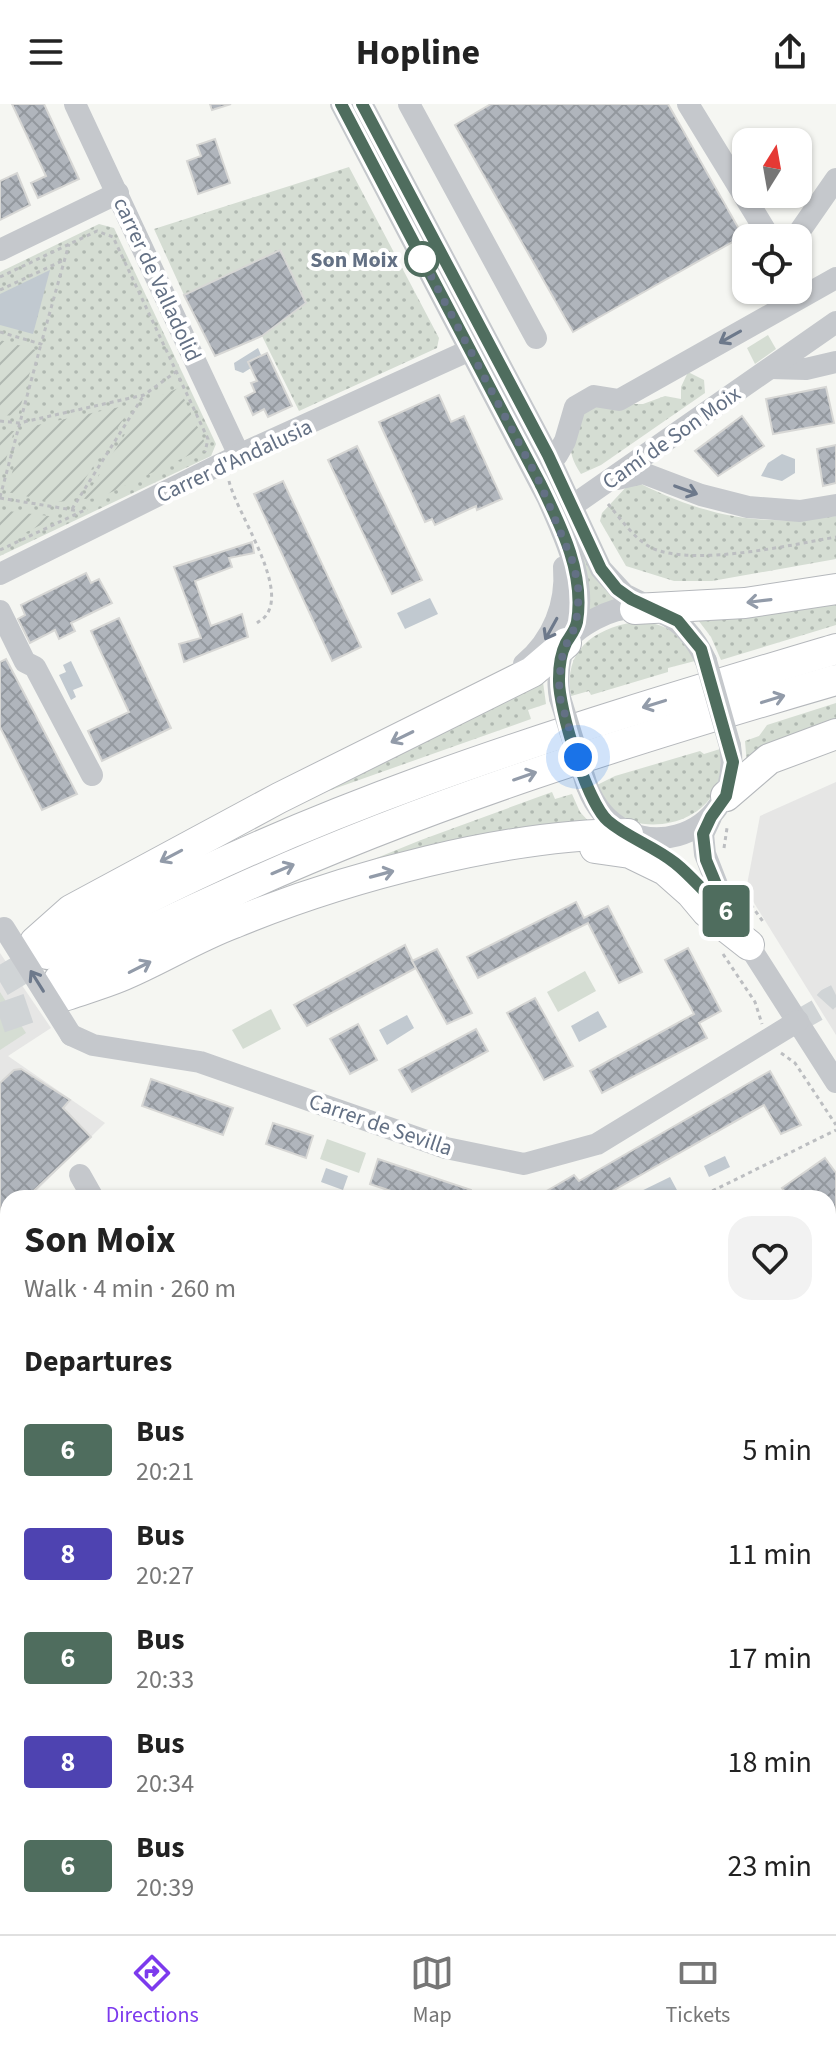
<!DOCTYPE html>
<meta charset="utf-8">
<style>
:root{--surface:#fff;--page:#f2f2f2;--text:#222;--muted:#767676;--line:#e0e0e0;--accent:#7c3aed}
body{margin:0;font-family:"Source Sans 3",sans-serif;background:var(--page);color:var(--text);height:100vh;display:flex;flex-direction:column;font-size:30px;white-space:nowrap}
*{box-sizing:border-box;margin:0}
p{font-size:26px;color:var(--muted)}
.icon{flex:none;width:44px;height:44px;fill:none;stroke:currentColor;stroke-width:2;stroke-linecap:round;stroke-linejoin:round}
.map{position:relative;flex:1;overflow:hidden}
.details{position:absolute;left:0px;top:1086px;width:836px;height:744px;display:flex;flex-direction:column;background:var(--surface);border-radius:24px 24px 0 0;box-shadow:0 2px 6px #0004}
.details>*{flex:none}
.badge{padding:0 16px;border-radius:6px;font-size:28px;line-height:52px}
.needle{width:52px;rotate:11deg}
.tools{position:absolute;left:732px;top:24px;display:grid;gap:16px}
.tools a{display:grid;place-items:center;width:80px;height:80px;border-radius:16px;background:var(--surface);box-shadow:0 2px 6px #0004;font-size:40px}
.you{position:absolute;width:40px;height:40px;margin:-20px;border:6px solid #fff;border-radius:50%;background:#1a73e8;box-shadow:0 0 0 12px #1a73e833}
.map>.badge{position:absolute;translate:-50% -50%;box-shadow:0 0 0 4px #fff}
h2{padding:0 24px;font-size:30px;line-height:72px}
.round{display:grid;place-items:center;flex:none;width:84px;height:84px;border-radius:24px;background:var(--page)}
.overview{display:flex;align-items:center;justify-content:space-between;height:136px;padding:0 24px}
h1{font-size:38px;font-weight:700;line-height:60px}
ul{padding:0;list-style:none}
li{display:flex;align-items:center;gap:24px;height:104px;padding:0 24px}
li div{flex:1}
li b{display:block;font-size:30px}
li em{font-style:normal}
li .badge{min-width:88px;font-weight:700;text-align:center}
header{display:flex;justify-content:space-between;align-items:center;height:104px;padding:0 24px;background:var(--surface);font-size:36px;font-weight:700}
.dock{display:flex;justify-content:space-around;align-items:center;height:112px;border-top:2px solid var(--line);background:var(--surface);font-size:22px;color:var(--muted)}
.dock a{display:grid;justify-items:center;gap:4px}
.dock .selected{color:var(--accent)}
.map>svg:first-child{display:block}
</style>
<header><svg class="icon" aria-label="menu" viewBox="0 0 24 24"><path d="M4 6h16M4 12h16M4 18h16"/></svg>Hopline<svg class="icon" aria-label="share" viewBox="0 0 24 24"><path d="M12 15V3M7 8l5-5 5 5M5 13v7h14v-7"/></svg></header>
<div class="map">
<svg width="836" height="1830" viewBox="0 0 836 1830">
<defs>
<pattern id="grass-dots" width="8" height="8" patternUnits="userSpaceOnUse" patternTransform="scale(2)"><rect width="8" height="8" fill="#d5ddd3"/><path d="M2 2h.1M6 6h.1" fill="none" stroke="#b0b8b1" stroke-width="1.8" stroke-linecap="round"/></pattern>
<pattern id="garden-furrows" width="10" height="10" patternUnits="userSpaceOnUse" patternTransform="scale(2)"><rect width="10" height="10" fill="#d5ddd3"/><path d="M-1 1l2-2M0 10L10 0M9 11l2-2" fill="none" stroke="#b0b8b1"/></pattern>
<pattern id="building-cross-hatch" width="8" height="8" patternUnits="userSpaceOnUse" patternTransform="scale(2)"><rect width="8" height="8" fill="#b0b5bc"/><path d="M0 0l8 8M0 8l8-8" fill="none" stroke="#93989e"/></pattern>
</defs>
<rect width="100%" height="100%" fill="#f5f6f2"/>
<!-- built -->
<g fill="#e6e6e5">
<path d="M836,678V931L746,786L760,712Z"/>
<path d="M0,849L51,924L8,952L105,1019L29,1094H8V1115L0,1122Z"/>
</g>
<!-- grass -->
<g fill="url(#grass-dots)">
<path d="M349,63L439,234L437,244L299,307L262,232L306,199L281,146L184,191L154,125Z"/>
<path d="M99,120L114,124L216,340L211,352L0,452V168Z"/>
<path d="M688,268L704,276L705,289L601,361L581,370C563,343 572,332 584,305L604,300H643L665,292L681,295V283Z"/>
<path d="M542,365L621,501L584,513Z"/>
<path d="M641,380C708,413 762,423 836,412V455L712,477H674L626,462L600,417L602,409L628,381Z"/>
<path d="M836,495V521L721,556L711,533L698,516Z"/>
<path d="M633,518C668,518 678,528 695,557L668,564V568L591,591L589,587L571,592C563,546 593,526 633,518Z"/>
<path d="M543,578L546,600L528,606L531,615L297,698Z"/>
<path d="M836,599V623L747,661L745,637L759,632L767,621Z"/>
<path d="M720,645C721,660 722,674 714,688C697,721 643,731 614,708C607,701 602,690 597,681L615,672L700,647L704,650Z"/>
<path d="M552,688L555,695L572,690L580,708L593,722L315,779L421,736Z"/>
<path d="M828,1533L836,1542V1779L828,1777Z"/>
<path d="M668,1822H752L749,1830H664Z"/>
</g>
<!-- garden -->
<g fill="url(#garden-furrows)">
<path d="M0,236L36,246L18,312L0,311Z"/>
<path d="M179,284L204,337L200,346L99,394L84,395L146,297Z"/>
<path d="M133,300L71,397L52,398L7,388L24,324Z"/>
<path d="M0,326L14,327L0,377Z"/>
<path d="M0,406L57,413L0,441Z"/>
</g>
<!-- pitch -->
<g fill="#d5ddd3">
<path d="M768,231L776,245L755,260L747,244Z"/>
<path d="M585,867L596,887L558,908L547,888Z"/>
<path d="M0,888L26,929L0,946Z"/>
<path d="M271,905L281,925L243,945L232,926Z"/>
<path d="M327,1035L366,1049L359,1069L320,1055Z"/>
</g>
<!-- water -->
<g fill="#c1c9d0">
<path d="M50,166L33,230L0,221V190Z"/>
<path d="M258,244L261,251L249,257L251,264L243,269L235,266L234,259Z"/>
<path d="M782,350L795,355V369L782,377L761,372L768,359Z"/>
<path d="M430,494L438,510L405,525L397,509Z"/>
<path d="M71,557L83,582L73,586L76,593L71,596L59,571L66,568L63,561Z"/>
<path d="M598,907L607,923L579,938L571,922Z"/>
<path d="M407,911L414,924L387,941L379,926Z"/>
<path d="M725,1052L730,1063L709,1073L704,1062Z"/>
<path d="M326,1064L348,1072L343,1086L321,1078Z"/>
<path d="M670,1073L678,1088L666,1094H627Z"/>
</g>
<!-- building -->
<g fill="url(#building-cross-hatch)" stroke="#d7d7d5" stroke-width="2">
<path d="M12,0H44L79,75L38,94L31,79L46,72Z"/>
<path d="M210,0H231L212,6Z"/>
<path d="M491,0H668L743,132L573,228L455,21Z"/>
<path d="M215,35L230,79L198,90L187,57L201,52L197,41Z"/>
<path d="M17,69L30,101L0,116V77Z"/>
<path d="M280,146L306,199L262,232L215,252L184,191Z"/>
<path d="M267,249L292,302L268,313L264,305L253,311L245,293L255,288L251,279L257,277L248,258Z"/>
<path d="M826,283L834,319L773,330L766,295Z"/>
<path d="M439,291L451,318L464,312L502,395L477,406L476,402L435,421L432,415L425,418L379,318Z"/>
<path d="M742,312L764,342L718,372L695,347Z"/>
<path d="M836,341V379L823,382L817,345Z"/>
<path d="M357,342L422,476L392,490L328,356Z"/>
<path d="M283,377L361,543L332,557L254,390Z"/>
<path d="M252,438L254,449L229,454L232,463L195,477L211,522L242,510L248,533L184,558L179,540L201,534L174,463Z"/>
<path d="M86,469L91,479L99,475L112,499L71,519L75,527L59,535L55,526L30,539L18,515L25,511L21,501Z"/>
<path d="M119,514L171,624L102,657L88,627L129,608L91,527Z"/>
<path d="M6,555L77,690L42,706L0,623V558Z"/>
<path d="M576,798L584,814L608,802L642,868L619,879L588,819L478,874L467,853Z"/>
<path d="M405,841L416,864L307,922L294,901Z"/>
<path d="M688,844L721,907L699,919L707,934L602,989L590,967L694,910L665,856Z"/>
<path d="M437,845L472,909L447,920L412,857Z"/>
<path d="M535,894L573,962L544,976L507,909Z"/>
<path d="M358,920L377,956L350,970L330,935Z"/>
<path d="M476,925L488,947L412,988L399,966Z"/>
<path d="M21,965L70,996L63,1004L91,1033L26,1094H8L7,1111L0,1104V979L14,966Z"/>
<path d="M770,967L801,1021L781,1030L764,1001L600,1094H541L540,1091L574,1071L579,1077Z"/>
<path d="M151,975L233,1004L223,1031L142,1002Z"/>
<path d="M273,1019L313,1032L306,1054L266,1040Z"/>
<path d="M825,1054L836,1069V1158L828,1147V1094H789L782,1084Z"/>
<path d="M378,1055L471,1086V1094H412L370,1080Z"/>
<path d="M496,1088L522,1091V1094H496Z"/>
<path d="M836,1454V1478L828,1468Z"/>
<path d="M833,1810L836,1811V1830H825H831Z"/>
<path d="M84,1822H106L108,1824L102,1830H70L76,1824L79,1827Z"/>
<path d="M276,1822H299L296,1829Z"/>
<path d="M322,1822L331,1825L328,1830H316Z"/>
<path d="M447,1822H485L490,1830H453Z"/>
<path d="M523,1822H560L568,1830H529Z"/>
<path d="M758,1822H778L776,1830H755Z"/>
</g>
<g fill="none" stroke-linecap="round" stroke-linejoin="round">
<!-- minor-tunnel -->
<path stroke="#d0d4d6" stroke-width="22" stroke-dasharray="22 11" stroke-linecap="butt" d="M798,917L819,905L828,895L836,891"/>
<!-- highway-tunnel -->
<g stroke="#d0d4d6" stroke-width="30" stroke-dasharray="30 15" stroke-linecap="butt">
<path d="M0,878L47,850"/>
<path d="M0,914L67,891"/>
</g>
<!-- highway casing -->
<g stroke="#b5b8bc" stroke-width="32">
<g id="highway">
<path d="M635,505L745,499L836,485"/>
<path d="M726,692L769,655L836,630"/>
<path d="M595,744L630,749L665,766L691,789L707,808L749,841"/>
<path d="M35,838L71,806L279,694L532,568L566,539"/>
<path d="M47,850C285,708 571,624 836,545"/>
<path d="M59,876C115,841 177,813 237,786C430,698 633,635 836,576"/>
<path d="M67,891C84,885 102,880 119,873C158,857 194,834 234,819C346,773 507,730 628,730"/>
</g>
</g>
<!-- path -->
<g stroke="#bcbec1" stroke-width="3" stroke-dasharray="4 4" stroke-linecap="butt">
<path d="M0,173L97,127L113,133L208,335L205,348"/>
<path d="M0,186L64,156"/>
<path d="M0,228L41,240L69,140"/>
<path d="M0,317L19,319L144,291L177,267"/>
<path d="M229,377C236,408 287,480 267,510C265,514 261,516 257,519"/>
<path d="M0,393L41,240"/>
<path d="M0,394L79,407"/>
<path d="M608,400C621,415 634,435 652,444C693,463 791,441 836,433"/>
<path d="M72,405L144,291"/>
<path d="M0,446L87,405"/>
<path d="M724,744L727,724"/>
<path d="M737,781L764,819"/>
<path d="M723,850L755,898L762,920"/>
<path d="M781,949L795,959L836,1021"/>
<path d="M698,1094L836,1026"/>
<path d="M828,1229L836,1221"/>
<path d="M828,1320L836,1327"/>
<path d="M0,1518L8,1513"/>
<path d="M828,1567L836,1562"/>
<path d="M828,1629L836,1624"/>
<path d="M828,1648L830,1647"/>
<path d="M828,1661L836,1676"/>
<path d="M828,1726L836,1720"/>
<path d="M828,1755L836,1750"/>
<path d="M378,1822L388,1830"/>
<path d="M628,1822L642,1830"/>
<path d="M159,1830L164,1822"/>
<path d="M683,1830L701,1822"/>
<path d="M749,1830L752,1822"/>
</g>
<!-- minor -->
<g stroke="#c5c8cc" stroke-width="22">
<path d="M75,0L239,351"/>
<path d="M341,0L548,395C566,436 593,489 571,533"/>
<path d="M362,0L548,351L601,465L624,490L652,504"/>
<path d="M409,0L536,234"/>
<path d="M688,0L770,134"/>
<path d="M795,134L836,75"/>
<path d="M0,146L118,89"/>
<path d="M771,264L806,265L836,258"/>
<path d="M538,348L557,351L565,337L575,303L594,292L619,296L836,174"/>
<path d="M617,375L643,369L701,391L748,403L800,407L836,401"/>
<path d="M572,402L836,218"/>
<path d="M0,470L243,349L470,246"/>
<path d="M0,507L25,558L35,563L92,671"/>
<path d="M524,560C553,536 567,500 564,463"/>
<path d="M560,594C557,578 558,555 566,539C572,528 584,521 595,515C643,489 685,510 706,557"/>
<path d="M587,682C621,772 746,737 730,642"/>
<path d="M711,713L703,730L705,750L728,809L836,978"/>
<path d="M71,931L93,941L200,958L446,1044L524,1060L597,1040L798,917"/>
<path d="M80,1071L93,1094"/>
<path d="M828,1189L836,1199"/>
<path d="M0,1244L8,1236"/>
<path d="M828,1253L836,1245"/>
<path d="M0,1376L8,1388"/>
<path d="M828,1444L836,1432"/>
<path d="M828,1499L836,1509"/>
<path d="M0,1575L8,1570"/>
<path d="M0,1621L8,1629"/>
<path d="M8,1755C0,1770 0,1787 8,1803"/>
<path d="M828,1797L836,1799"/>
<path d="M21,1822L27,1830"/>
<path d="M501,1822L508,1830"/>
<path d="M184,1830L189,1822"/>
</g>
<!-- highway -->
<use href="#highway" stroke="#fff" stroke-width="30"/>
<!-- minor-bridge -->
<g stroke="#c5c8cc" stroke-width="22">
<path d="M706,557L730,642"/>
<path d="M560,594L587,682"/>
<path d="M4,824L71,931"/>
</g>
</g>
<!-- one-way arrows -->
<defs><path id="oneway-shaft" d="M-6 0H5M1.5-3L5.5 0L1.5 3" fill="none" stroke-width="1.6" stroke-linecap="round" stroke-linejoin="round" transform="scale(2)"/></defs>
<g stroke="#6d798b">
<use href="#oneway-shaft" transform="translate(730 233) rotate(151)"/>
<use href="#oneway-shaft" transform="translate(686 386) rotate(20)"/>
<use href="#oneway-shaft" transform="translate(551 525) rotate(119)"/>
<use href="#oneway-shaft" transform="translate(37 877) rotate(-122)"/>
</g>
<g stroke="#929ba9">
<use href="#oneway-shaft" transform="translate(759 497) rotate(173)"/>
<use href="#oneway-shaft" transform="translate(773 595) rotate(-17)"/>
<use href="#oneway-shaft" transform="translate(654 600) rotate(163)"/>
<use href="#oneway-shaft" transform="translate(402 633) rotate(154)"/>
<use href="#oneway-shaft" transform="translate(525 672) rotate(-19)"/>
<use href="#oneway-shaft" transform="translate(171 752) rotate(152)"/>
<use href="#oneway-shaft" transform="translate(283 765) rotate(-23)"/>
<use href="#oneway-shaft" transform="translate(382 770) rotate(-15)"/>
<use href="#oneway-shaft" transform="translate(140 863) rotate(-27)"/>
</g>
<g fill="none" stroke-linecap="round" stroke-linejoin="round">
<!-- line casing -->
<g stroke="#fff" stroke-width="18">
<path id="line" d="M341,0L540,379C561,422 585,469 577,518C575,527 570,532 566,539C561,549 559,564 559,575C558,603 587,699 608,717C628,734 654,742 675,759C694,774 708,794 728,809L706,756L703,730L711,713L726,692L733,658L701,545L678,517L631,495L617,485L601,465L548,351L362,0"/>
</g>
<!-- line -->
<use href="#line" stroke="#4f6d5e" stroke-width="12"/>
<!-- walk -->
<path stroke="#637084" stroke-width="8" stroke-dasharray="0 14.4" d="M422,155L420,151L540,379L574,461L579,489L576,521L563,547L559,577L560,594L578,653"/>
</g>
<!-- markers -->
<circle fill="#fff" stroke="#4f6d5e" stroke-width="4" cx="422" cy="155" r="16"/>
<g text-anchor="middle" stroke-width="8" stroke-linejoin="round" paint-order="stroke">
<!-- stop labels -->
<g font-size="22" font-weight="bold" fill="#637084" stroke="#fff" text-anchor="end">
<text x="398" y="163">Son Moix</text>
</g>
<!-- street labels -->
<g font-size="22" fill="#637084" stroke="#fff">
<text transform="translate(158 175) rotate(65)" y="8">carrer de Valladolid</text>
<text transform="translate(671 333) rotate(-35)" y="8">Camí de Son Moix</text>
<text transform="translate(234 356) rotate(-25)" y="8">Carrer d'Andalusia</text>
<text transform="translate(381 1020) rotate(19)" y="8">Carrer de Sevilla</text>
</g>
</g>
</svg>
<div class="tools">
<a><svg class="needle" viewBox="-14 -14 28 28"><path d="M0-13l5 13h-10z" fill="#e53935"/><path d="M0 13l5-13h-10z" fill="#767676"/></svg></a>
<a><svg class="icon" aria-label="locate" viewBox="0 0 24 24"><circle cx="12" cy="12" r="6"/><path d="M12 2v4M12 18v4M2 12h4M18 12h4"/></svg></a>
</div>
<div class="you" style="left:578px;top:653px"></div>
<b class="badge" style="left:726px;top:807px;background:#4f6d5e;color:#fff">6</b>
<section class="details">
<div class="overview"><div><h1>Son Moix</h1><p>Walk · 4 min · 260 m</p></div><a class="round"><svg class="icon" aria-label="heart" viewBox="0 0 24 24"><path d="M12 20l-8-8c-3-5 5-10 8-4 3-6 11-1 8 4z"/></svg></a></div>
<h2>Departures</h2>
<ul>
<li><span class="badge" style="background:#4f6d5e;color:#fff">6</span><div><b>Bus</b><p>20:21</p></div><em>5 min</em></li>
<li><span class="badge" style="background:#4e43b1;color:#fff">8</span><div><b>Bus</b><p>20:27</p></div><em>11 min</em></li>
<li><span class="badge" style="background:#4f6d5e;color:#fff">6</span><div><b>Bus</b><p>20:33</p></div><em>17 min</em></li>
<li><span class="badge" style="background:#4e43b1;color:#fff">8</span><div><b>Bus</b><p>20:34</p></div><em>18 min</em></li>
<li><span class="badge" style="background:#4f6d5e;color:#fff">6</span><div><b>Bus</b><p>20:39</p></div><em>23 min</em></li>
</ul>
</section>
</div>
<nav class="dock">
<a class="selected"><svg class="icon" aria-label="directions" viewBox="0 0 24 24"><path d="M12 3l9 9-9 9-9-9zM9 14v-3h6M13 9l2 2-2 2"/></svg>Directions</a>
<a><svg class="icon" aria-label="map" viewBox="0 0 24 24"><path d="M3 6l6-2 6 2 6-2v14l-6 2-6-2-6 2zM9 4v14M15 6v14"/></svg>Map</a>
<a><svg class="icon" aria-label="tickets" viewBox="0 0 24 24"><path d="M3 7h18v10H3zM15 7v10"/></svg>Tickets</a>
</nav>
